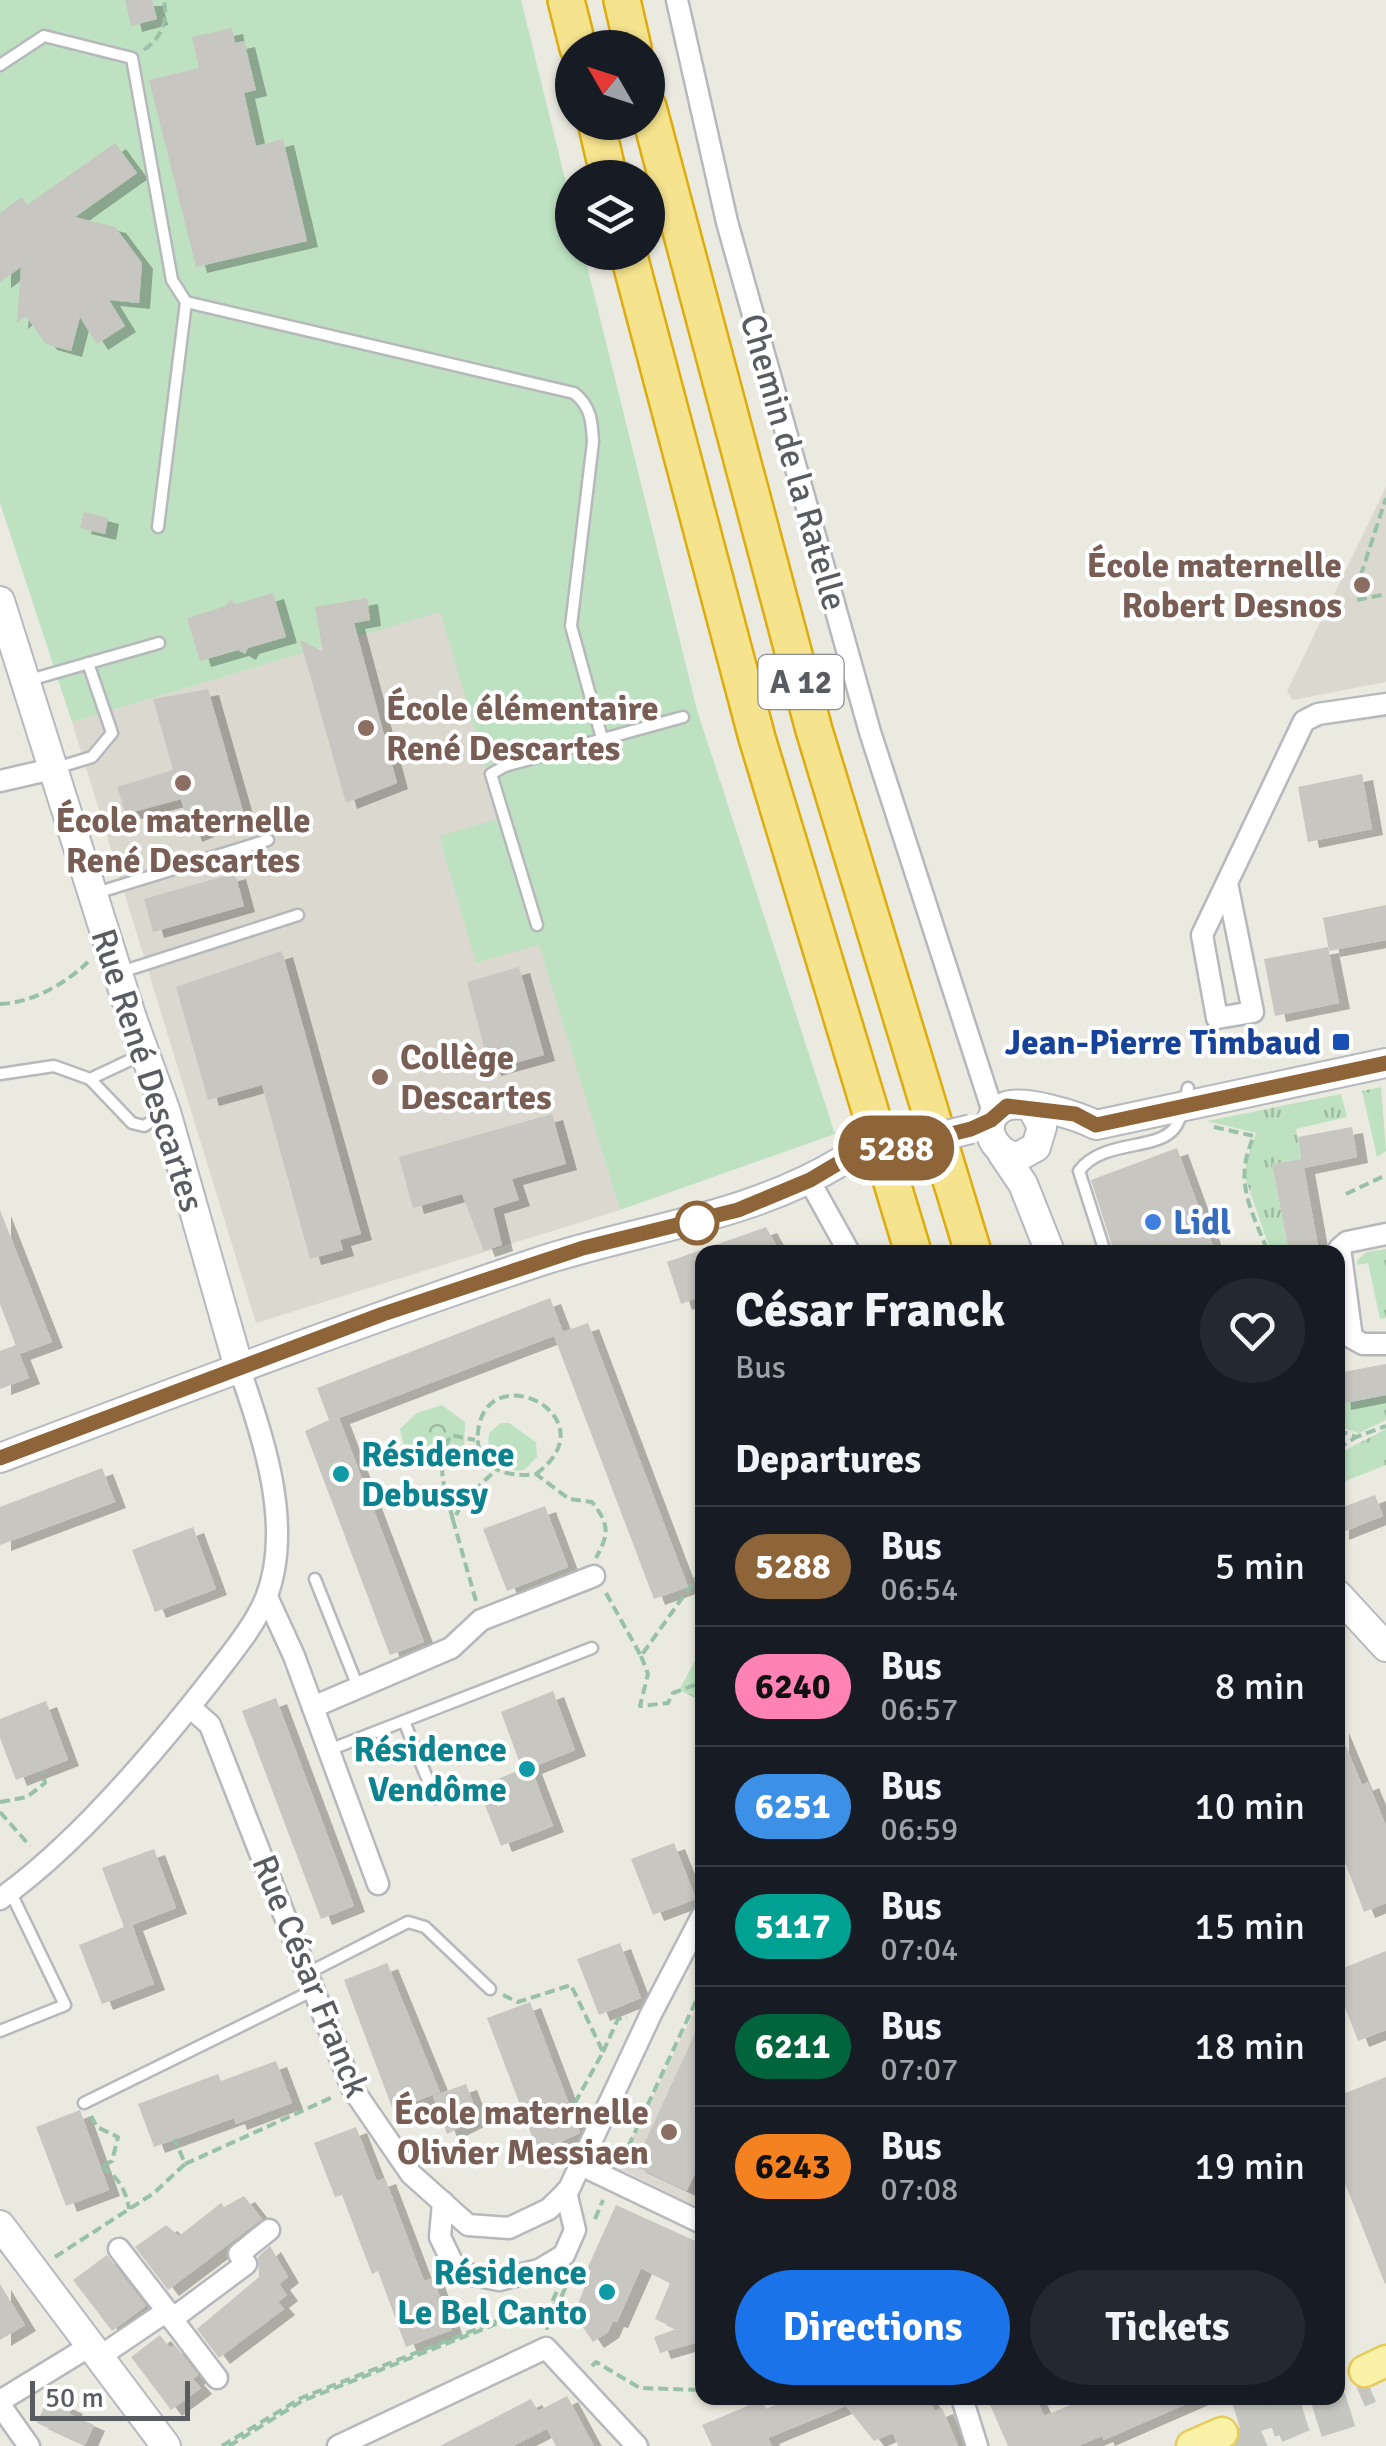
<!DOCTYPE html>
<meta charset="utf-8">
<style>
:root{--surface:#171b24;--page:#242831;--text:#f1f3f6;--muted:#9ea1a6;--line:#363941;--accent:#1a73e8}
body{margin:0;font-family:Signika,sans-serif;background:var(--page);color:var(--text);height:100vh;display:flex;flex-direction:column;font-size:38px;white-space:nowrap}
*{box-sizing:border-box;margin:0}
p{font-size:32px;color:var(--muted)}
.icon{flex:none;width:55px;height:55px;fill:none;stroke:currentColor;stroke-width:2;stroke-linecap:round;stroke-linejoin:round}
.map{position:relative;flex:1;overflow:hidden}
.drawer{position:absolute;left:695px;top:1245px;width:650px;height:1160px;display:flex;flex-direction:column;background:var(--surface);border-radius:20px;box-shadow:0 2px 8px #0004}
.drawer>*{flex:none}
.badge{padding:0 20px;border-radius:32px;font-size:35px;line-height:65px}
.needle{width:65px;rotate:309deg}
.fabs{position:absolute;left:555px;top:30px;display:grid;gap:20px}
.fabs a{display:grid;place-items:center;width:110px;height:110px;border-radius:50%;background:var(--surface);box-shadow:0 2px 8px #0004;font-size:50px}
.scale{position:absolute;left:30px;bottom:25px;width:160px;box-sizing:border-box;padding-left:10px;border:5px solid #595c60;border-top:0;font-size:28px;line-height:35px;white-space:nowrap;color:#595c60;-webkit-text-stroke:8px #fff;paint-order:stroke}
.map>.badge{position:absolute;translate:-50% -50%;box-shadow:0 0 0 5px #fff}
h2{padding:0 40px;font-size:38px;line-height:90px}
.round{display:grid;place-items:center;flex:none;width:105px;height:105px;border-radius:52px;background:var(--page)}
.headline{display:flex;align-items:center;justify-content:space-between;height:170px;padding:0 40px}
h1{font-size:48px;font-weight:700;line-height:75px}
.button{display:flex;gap:20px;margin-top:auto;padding:20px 40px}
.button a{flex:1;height:115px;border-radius:60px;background:var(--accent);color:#fff;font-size:40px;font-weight:700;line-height:115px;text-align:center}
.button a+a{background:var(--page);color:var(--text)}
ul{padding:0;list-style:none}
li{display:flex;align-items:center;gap:30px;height:120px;padding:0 40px;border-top:2px solid var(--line)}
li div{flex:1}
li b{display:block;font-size:38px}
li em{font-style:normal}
li .badge{min-width:110px;font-weight:700;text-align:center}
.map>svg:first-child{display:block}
</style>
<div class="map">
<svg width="1386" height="2446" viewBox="0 0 1386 2446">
<defs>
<pattern id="grass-tufts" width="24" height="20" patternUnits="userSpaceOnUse" patternTransform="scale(2.5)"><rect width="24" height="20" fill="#bee2c1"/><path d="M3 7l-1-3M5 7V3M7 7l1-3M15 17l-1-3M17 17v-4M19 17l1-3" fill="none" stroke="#9dbaa0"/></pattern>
<pattern id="park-crowns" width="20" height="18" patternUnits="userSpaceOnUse" patternTransform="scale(2.5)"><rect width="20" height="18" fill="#bee2c1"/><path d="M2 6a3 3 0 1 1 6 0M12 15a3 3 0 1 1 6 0" fill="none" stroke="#9dbaa0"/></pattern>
<filter id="shadow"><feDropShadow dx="11" dy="6" stdDeviation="0" flood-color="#0004"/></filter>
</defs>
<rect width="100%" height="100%" fill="#ebeae0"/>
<!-- education -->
<g fill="#dbd9cf">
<path d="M1386,487V682L1293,700L1287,691Z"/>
<path d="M440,611L620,1210L256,1323L72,722Z"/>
<path d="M702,1996V2209L618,2168Z"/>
</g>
<!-- grass -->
<g fill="url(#grass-tufts)">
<path d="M1381,1087L1386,1151L1377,1157L1362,1091Z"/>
<path d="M1341,1094L1347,1117L1296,1129L1301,1159L1272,1164L1289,1252H1271L1246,1180V1162L1256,1133L1207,1121Z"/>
<path d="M1386,1249V1318L1380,1319L1368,1263L1357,1265V1261L1366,1252Z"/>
<path d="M1338,1394L1340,1404L1386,1395V1420L1359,1433L1338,1427Z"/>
<path d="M1386,1429V1465L1338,1484V1454Z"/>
</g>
<!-- park -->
<g fill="url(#park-crowns)">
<path d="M442,1405L465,1422L464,1450L440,1470C414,1463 405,1456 400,1429L417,1413Z"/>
<path d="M702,1648V1701L679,1690Z"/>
</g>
<!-- pitch -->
<g fill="#bee2c1">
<path d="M0,0H521L572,207V252L584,253L697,710L835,1134L620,1210L539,945L476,963L439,836L501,818L440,612L72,722L0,503Z"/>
<path d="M501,1423H509L536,1442L537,1457L524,1470L516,1471L488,1450L489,1433Z"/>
</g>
<!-- building -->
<g fill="#c8c6c0" filter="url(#shadow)">
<path d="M125,0H152L157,19L131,26Z"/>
<path d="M232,28L235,43L244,41L256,90L244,93L256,146L283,139L307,241L196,267L149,80L199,68L192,37Z"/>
<path d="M115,143L137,173L75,217L115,227L142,263L139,303L109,300L125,326L97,344L80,317L71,351L46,344L26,316L17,323L21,267L0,282V213L22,197L27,205Z"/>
<path d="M84,512L108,518L105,534L80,528Z"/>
<path d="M273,593L286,637L248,648L245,654L238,650L200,661L187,618L226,606L230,600L236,604Z"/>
<path d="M367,598L370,620L354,623L397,783L346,803L300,640L323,652L315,607Z"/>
<path d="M208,689L244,815L191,836L181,799L126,814L117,787L173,770L153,699Z"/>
<path d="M1362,774L1372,829L1308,842L1298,787Z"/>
<path d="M235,873L244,906L153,932L144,899Z"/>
<path d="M1386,905V940L1329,951L1323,918Z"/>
<path d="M1328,947L1339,1003L1275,1016L1264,959Z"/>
<path d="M282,951L361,1234L340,1240L343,1250L310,1259L262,1085L208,1100L176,987Z"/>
<path d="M519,967L544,1055L490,1070L467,982Z"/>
<path d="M552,1114L566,1164L512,1179L519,1200L493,1208L502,1245L484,1251L462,1194L413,1208L399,1157Z"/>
<path d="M1352,1127L1357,1157L1304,1168L1319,1252H1289L1272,1164L1301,1159L1298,1137Z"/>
<path d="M1177,1148L1215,1252H1114L1091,1180Z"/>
<path d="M0,1210L52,1342L19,1354L0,1304Z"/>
<path d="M766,1227L780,1252H702V1296L681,1304L667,1262Z"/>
<path d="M550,1298L563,1332L588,1323L688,1587L654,1599L554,1336L339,1418L424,1642L390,1655L305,1431L329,1420L317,1388Z"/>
<path d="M16,1345L29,1378L0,1389V1351Z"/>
<path d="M1386,1364V1395L1340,1404L1338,1373Z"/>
<path d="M102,1468L115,1502L0,1545V1507Z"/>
<path d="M1375,1495L1383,1516L1338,1534V1509Z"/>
<path d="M545,1506L568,1567L507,1591L483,1529Z"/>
<path d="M193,1527L216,1589L155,1612L132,1550Z"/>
<path d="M553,1691L575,1750L531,1768L553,1826L501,1846L478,1787L522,1769L501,1712Z"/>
<path d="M276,1698L354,1906L321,1919L242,1711Z"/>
<path d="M46,1701L68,1760L16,1780L0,1738V1719Z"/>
<path d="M1338,1727L1362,1785L1368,1782L1386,1826V1903L1364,1912L1338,1844Z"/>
<path d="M674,1843L696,1899L653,1915L631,1859Z"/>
<path d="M154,1849L176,1908L132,1925L154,1984L102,2004L79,1945L124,1927L102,1868Z"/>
<path d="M620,1943L641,1998L599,2015L577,1959Z"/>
<path d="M1386,1951V2030L1358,2041L1338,1989V1970Z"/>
<path d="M387,1963L440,2092L393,2110L344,1980Z"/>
<path d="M530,2002L580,2133L538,2152L487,2018Z"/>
<path d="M702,2018V2169L698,2167L687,2191L634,2166Z"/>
<path d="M276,2061L292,2103L236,2124L234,2118L154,2147L138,2104L218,2074L221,2081Z"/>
<path d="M1386,2077V2283L1385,2284L1342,2176L1345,2174L1338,2154V2096Z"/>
<path d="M466,2084L479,2118L447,2134L433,2096Z"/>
<path d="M80,2110L109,2190L66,2206L36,2127Z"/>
<path d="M356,2127L377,2181L385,2178L424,2281L433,2278L452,2330L406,2347L378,2271L372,2274L342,2195L335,2197L314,2143Z"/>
<path d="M244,2196L262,2219L168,2290L135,2247L166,2225L179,2236L221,2203L224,2207Z"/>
<path d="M616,2205L702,2244V2341L660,2353L654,2337L676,2329L655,2319L670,2283L641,2268L617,2322L613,2321L608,2332L593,2342L578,2320L585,2315L578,2304L591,2271L587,2269Z"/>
<path d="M270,2246L288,2277L279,2284L287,2295L278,2302L284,2309L219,2358L197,2329L259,2277L258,2257Z"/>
<path d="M107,2255L146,2306L112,2331L73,2280Z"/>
<path d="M0,2284L25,2325L0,2340Z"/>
<path d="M160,2335L170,2348L175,2345L198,2375L193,2379L201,2388L171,2410L131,2357Z"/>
<path d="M567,2396L594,2446H556L547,2429L513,2446H440L531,2399L538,2411Z"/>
<path d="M793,2398H927L935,2411L942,2408L958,2446H898L893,2433L874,2441L846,2406L768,2438L772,2446H712L702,2425L762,2400L766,2409Z"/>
<path d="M987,2398H1036L1044,2416L1087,2398H1200L1104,2440L1102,2436L1078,2446H1008Z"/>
<path d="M53,2399L72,2408L69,2414L94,2425L85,2445L37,2423L47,2400Z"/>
</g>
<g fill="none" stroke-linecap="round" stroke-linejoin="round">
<!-- primary-tunnel -->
<path stroke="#c6c6c0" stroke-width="30" stroke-dasharray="30 15" stroke-linecap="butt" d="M1235,2446L1370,2388"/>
<!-- highway-tunnel -->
<g stroke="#c6c6c0" stroke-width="35" stroke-dasharray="35 18" stroke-linecap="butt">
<path d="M1249,2398L1264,2446"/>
<path d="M1281,2398L1296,2446"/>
<path d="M1328,2398L1343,2446"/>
</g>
<!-- lane casing -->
<g stroke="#b6b8bc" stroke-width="15">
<g id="lane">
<path d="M0,65L44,36L132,58L172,280L186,302L158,527"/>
<path d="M186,302L574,393C591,406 592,422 593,442L571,626L603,742"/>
<path d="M26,681L159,643"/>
<path d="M56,768L92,757L112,733L88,663"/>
<path d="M93,894L268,840"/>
<path d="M537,925L491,774L505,766L683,717"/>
<path d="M118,973L298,915"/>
<path d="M143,1054L90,1079L132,1123L144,1126L162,1115"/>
<path d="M0,1074L54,1066L90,1079"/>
<path d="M1105,1252L1079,1171C1103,1138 1160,1152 1176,1126C1183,1115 1185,1100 1188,1088"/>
<path d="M315,1579L358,1687"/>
<path d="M404,1721L435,1798"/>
<path d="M329,1750L592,1648"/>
<path d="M308,1973L408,1922L425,1927L490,1989"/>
<path d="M0,2031L65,2005L10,1891"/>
<path d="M84,2103L314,1990"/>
</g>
</g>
<!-- street casing -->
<g stroke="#b6b8bc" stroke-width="25">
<g id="street">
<path d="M677,0L727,222L870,732L994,1115"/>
<path d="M0,781L52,769"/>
<path d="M1227,883L1253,1012L1217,1018L1202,935L1304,721L1318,714L1386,704"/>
<path d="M809,1180L849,1252"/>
<path d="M1386,1234L1347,1242L1340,1248L1352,1338L1363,1344H1386"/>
<path d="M267,1597L294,1656L378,1884"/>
<path d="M190,1707L210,1725L352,2088L411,2174L468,2225L509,2228L549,2209L569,2189L651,2014L702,1916"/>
<path d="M313,1707L451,1648L481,1620L594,1576"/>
<path d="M0,1899C75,1846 154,1753 211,1680C230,1655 254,1627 266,1598C294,1527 263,1435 239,1368"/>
<path d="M583,2166L702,2223"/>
<path d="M443,2202L440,2237L457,2272L499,2280L539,2270L564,2255L575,2230L566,2192"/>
<path d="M167,2311L172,2319L246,2264L239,2254L269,2230"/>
<path d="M172,2319L217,2378"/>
<path d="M99,2357L167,2311L119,2249"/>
<path d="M962,2398L977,2446"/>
<path d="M0,2401L90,2346"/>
<path d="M0,2405L29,2446"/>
<path d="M338,2446L546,2348L637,2446"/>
</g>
</g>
<!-- secondary casing -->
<g stroke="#b6b9be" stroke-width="32">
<g id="secondary">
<path d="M0,601L132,1018L166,1112L239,1368"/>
<path d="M1032,1108L1042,1127L1036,1147L1018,1157C992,1154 977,1120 1004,1107C1022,1098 1078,1116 1096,1125L1386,1063"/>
<path d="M1002,1153L1023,1184L1050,1252"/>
<path d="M0,1458C180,1390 359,1322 541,1261C643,1228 747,1218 842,1161"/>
<path d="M1338,1595L1386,1647"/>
<path d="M0,2225L166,2446"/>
</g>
</g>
<!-- primary casing -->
<g stroke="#e7cb5d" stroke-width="35">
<g id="primary">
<path d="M1365,2371L1386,2361"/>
<path d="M1192,2446L1222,2433"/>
</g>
</g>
<!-- highway casing -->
<g stroke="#ddac0f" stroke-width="40">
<g id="highway">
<path d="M566,0L578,48"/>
<path d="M622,0L633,48"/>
<path d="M648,107L814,730L973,1252"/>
<path d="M596,122L609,178"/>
<path d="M628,252L757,738L913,1252"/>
</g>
</g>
<!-- path -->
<g stroke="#98c1a7" stroke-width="4" stroke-dasharray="10 5" stroke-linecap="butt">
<path d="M144,50C162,37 168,21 164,0"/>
<path d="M1356,590L1386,498"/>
<path d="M1357,600L1386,594"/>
<path d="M0,1004C32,1003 65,984 88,962"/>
<path d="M1214,1127L1254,1136C1233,1181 1251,1209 1268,1252"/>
<path d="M1346,1194L1386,1175"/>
<path d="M1338,1430L1356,1437L1386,1426"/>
<path d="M1338,1449L1356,1437"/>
<path d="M536,1474C613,1417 486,1354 478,1432C474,1469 507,1478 536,1474L569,1499L592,1502C610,1525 609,1534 596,1558"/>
<path d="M453,1520C445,1488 434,1465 451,1435L475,1440"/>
<path d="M698,1548L702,1561"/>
<path d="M606,1593L641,1656L702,1570"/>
<path d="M476,1601L453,1520L466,1498L495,1471"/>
<path d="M641,1656L648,1674L640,1706L668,1703L673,1693L700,1683L702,1678"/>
<path d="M0,1802L27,1797L45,1783L42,1771"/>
<path d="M0,1812L30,1846"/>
<path d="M503,1995L518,2002L571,1985L603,2052L571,2110"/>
<path d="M603,2052L618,2019L627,2018"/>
<path d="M91,2116L97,2127L118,2137L112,2161L100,2167C117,2173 127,2193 129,2209"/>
<path d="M622,2160L702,1988"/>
<path d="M185,2164L335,2096"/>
<path d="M595,2219L603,2200"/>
<path d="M55,2257L154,2193L185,2164L175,2139"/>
<path d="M547,2330L548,2311L561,2282"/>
<path d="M592,2366L596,2362L640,2388L702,2390"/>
<path d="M724,2398L737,2402L748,2398"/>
<path d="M222,2446L301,2398L507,2317L545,2312L560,2300L571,2274"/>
<path d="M229,2446L302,2401L496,2324L524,2317"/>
</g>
<!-- lane -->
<use href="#lane" stroke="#fff" stroke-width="10"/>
<!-- street -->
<use href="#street" stroke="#fff" stroke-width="20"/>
<!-- secondary -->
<use href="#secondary" stroke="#fff" stroke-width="28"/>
<!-- primary -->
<use href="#primary" stroke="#f9f2a7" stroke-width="30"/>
<!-- highway -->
<use href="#highway" stroke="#f5e38d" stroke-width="35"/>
<!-- secondary-bridge casing -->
<g stroke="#b6b9be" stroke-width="32" stroke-linecap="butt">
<path id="secondary-bridge" d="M842,1161L971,1129"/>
</g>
<!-- secondary-bridge -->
<use href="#secondary-bridge" stroke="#fff" stroke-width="28"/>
</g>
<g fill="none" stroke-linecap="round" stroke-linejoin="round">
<!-- line casing -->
<g stroke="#fff" stroke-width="22">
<path id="line" d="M0,1458L383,1314L583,1248L738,1210L810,1180L842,1161L971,1129L991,1120L1007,1106L1075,1114L1096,1125L1386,1063"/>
</g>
<!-- line -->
<use href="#line" stroke="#8e6539" stroke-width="15"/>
</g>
<!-- markers -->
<g fill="#8d6e63" stroke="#fff" stroke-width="4">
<circle cx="1362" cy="585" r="10"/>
<circle cx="366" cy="728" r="10"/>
<circle cx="183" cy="783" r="10"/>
<circle cx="380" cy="1077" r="10"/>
<circle cx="669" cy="2132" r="10"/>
</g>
<rect fill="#1a4fb4" stroke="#fff" stroke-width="4" x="1331" y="1032" width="20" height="20" rx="5"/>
<circle fill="#3f7fe0" stroke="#fff" stroke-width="4" cx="1153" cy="1222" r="10"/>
<circle fill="#fff" stroke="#8e6539" stroke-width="5" cx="697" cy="1223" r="20"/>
<g fill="#0f9aa8" stroke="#fff" stroke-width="4">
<circle cx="341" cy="1474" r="10"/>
<circle cx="527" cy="1769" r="10"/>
<circle cx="607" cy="2292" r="10"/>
</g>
<g text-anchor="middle" stroke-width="8" stroke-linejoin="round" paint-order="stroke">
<!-- shield labels -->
<rect fill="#fff" stroke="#8b8d90" stroke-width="2.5" x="758.5" y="655" width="85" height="54" rx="8"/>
<g font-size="32" font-weight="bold" fill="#595c60">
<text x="801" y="693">A 12</text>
</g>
<!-- street labels -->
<g font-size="35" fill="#595c60" stroke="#fff">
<text transform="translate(794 462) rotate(74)" y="12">Chemin de la Ratelle</text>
<text transform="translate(148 1070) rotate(72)" y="12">Rue René Descartes</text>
<text transform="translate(311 1976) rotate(68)" y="12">Rue César Franck</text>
</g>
<!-- education labels -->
<g font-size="35" font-weight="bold" fill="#785e54" stroke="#fff" text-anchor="end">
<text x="1342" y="577">École maternelle<tspan x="1342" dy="40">Robert Desnos</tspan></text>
<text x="386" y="720" text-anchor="start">École élémentaire<tspan x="386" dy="40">René Descartes</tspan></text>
<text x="183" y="832" text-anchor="middle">École maternelle<tspan x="183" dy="40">René Descartes</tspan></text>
<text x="400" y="1069" text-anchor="start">Collège<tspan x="400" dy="40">Descartes</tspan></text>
<text x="649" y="2124">École maternelle<tspan x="649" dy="40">Olivier Messiaen</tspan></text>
</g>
<!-- transit labels -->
<g font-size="35" font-weight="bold" fill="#164399" stroke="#fff" text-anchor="end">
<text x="1321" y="1054">Jean-Pierre Timbaud</text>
</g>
<!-- shop labels -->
<g font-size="35" font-weight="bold" fill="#366cbe" stroke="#fff" text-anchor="start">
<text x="1173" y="1234">Lidl</text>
</g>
<!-- culture labels -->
<g font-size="35" font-weight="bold" fill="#0d838f" stroke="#fff" text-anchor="end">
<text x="361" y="1466" text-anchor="start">Résidence<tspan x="361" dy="40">Debussy</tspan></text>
<text x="507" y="1761">Résidence<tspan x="507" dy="40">Vendôme</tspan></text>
<text x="587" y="2284">Résidence<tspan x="587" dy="40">Le Bel Canto</tspan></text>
</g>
</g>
</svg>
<div class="fabs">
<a><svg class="needle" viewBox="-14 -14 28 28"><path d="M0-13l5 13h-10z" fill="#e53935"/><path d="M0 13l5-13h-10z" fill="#9ea1a6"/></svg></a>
<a><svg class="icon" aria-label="layers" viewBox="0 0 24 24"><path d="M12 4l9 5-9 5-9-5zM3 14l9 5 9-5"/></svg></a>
</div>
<div class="scale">50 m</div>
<b class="badge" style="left:896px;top:1148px;background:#8e6539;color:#fff">5288</b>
<section class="drawer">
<div class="headline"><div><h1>César Franck</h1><p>Bus</p></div><a class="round"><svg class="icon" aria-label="heart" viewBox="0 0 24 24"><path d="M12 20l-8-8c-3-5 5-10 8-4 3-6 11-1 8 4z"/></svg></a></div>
<h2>Departures</h2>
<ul>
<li><span class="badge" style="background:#8e6539;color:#fff">5288</span><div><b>Bus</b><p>06:54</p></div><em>5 min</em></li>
<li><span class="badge" style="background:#ff82b4;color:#111">6240</span><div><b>Bus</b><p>06:57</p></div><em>8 min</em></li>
<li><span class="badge" style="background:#3c91e6;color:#fff">6251</span><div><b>Bus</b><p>06:59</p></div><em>10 min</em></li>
<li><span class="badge" style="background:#00a092;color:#fff">5117</span><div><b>Bus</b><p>07:04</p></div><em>15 min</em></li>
<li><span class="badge" style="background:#00643c;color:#fff">6211</span><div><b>Bus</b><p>07:07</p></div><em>18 min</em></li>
<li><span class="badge" style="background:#f58220;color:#111">6243</span><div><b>Bus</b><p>07:08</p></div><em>19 min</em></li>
</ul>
<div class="button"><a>Directions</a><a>Tickets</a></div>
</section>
</div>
